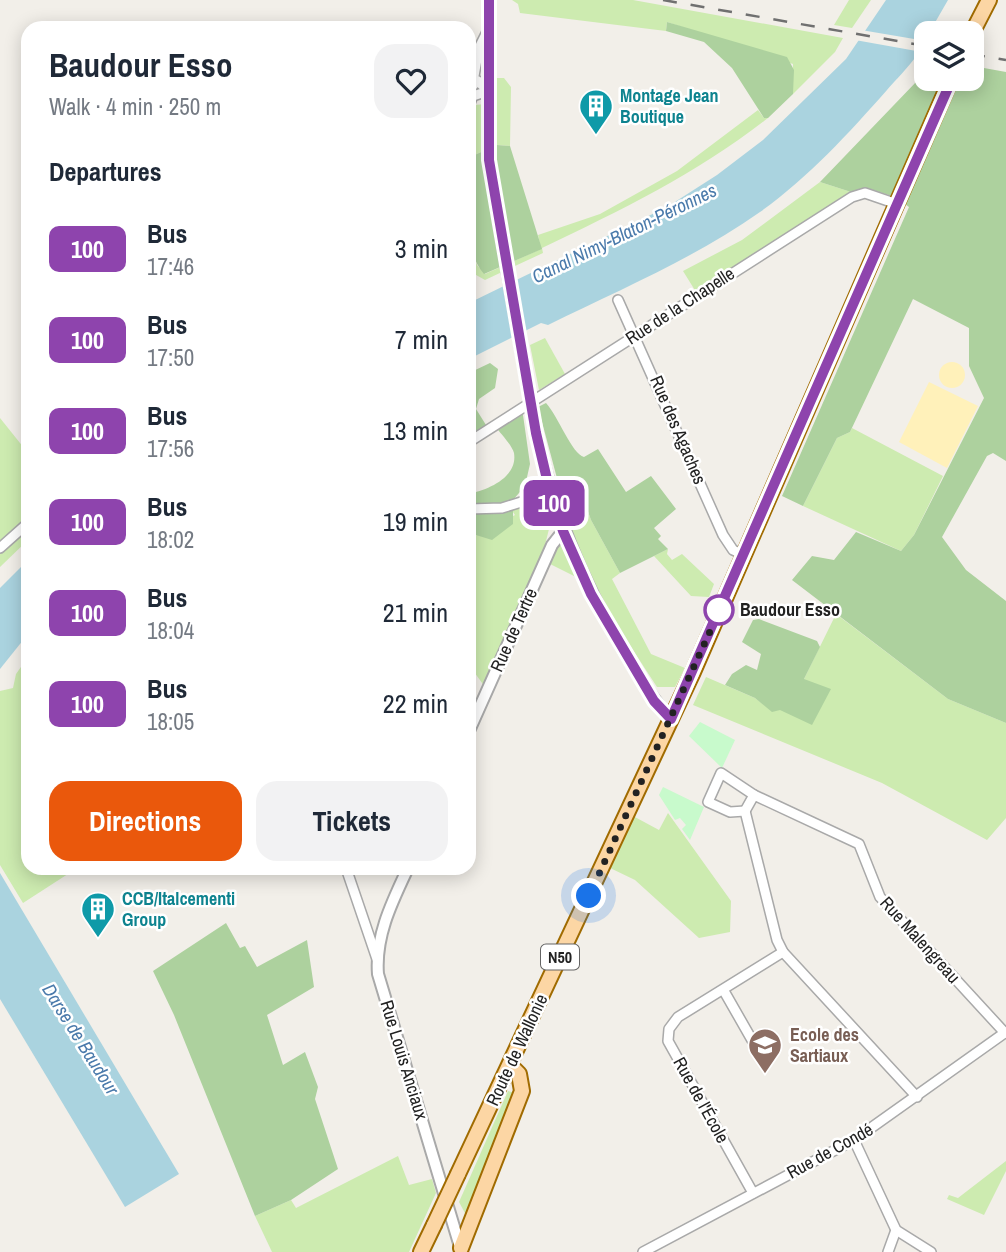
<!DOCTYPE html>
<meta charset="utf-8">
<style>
:root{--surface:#fff;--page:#f2f2f3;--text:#1f2937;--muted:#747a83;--accent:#ea580c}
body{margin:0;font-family:"Archivo Narrow",sans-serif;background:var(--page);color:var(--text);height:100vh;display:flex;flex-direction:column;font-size:26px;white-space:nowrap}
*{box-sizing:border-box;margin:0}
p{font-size:23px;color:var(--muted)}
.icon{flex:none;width:38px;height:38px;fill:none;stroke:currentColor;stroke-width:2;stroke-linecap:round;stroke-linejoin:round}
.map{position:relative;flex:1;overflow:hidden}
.sheet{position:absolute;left:21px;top:21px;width:455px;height:854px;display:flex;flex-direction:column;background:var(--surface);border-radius:21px;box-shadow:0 4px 18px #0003}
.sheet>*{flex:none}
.badge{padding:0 14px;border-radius:10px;font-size:24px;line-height:46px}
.controls{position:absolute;left:914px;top:21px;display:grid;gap:14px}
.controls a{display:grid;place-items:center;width:70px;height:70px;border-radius:14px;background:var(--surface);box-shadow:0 4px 18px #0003;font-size:35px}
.you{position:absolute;width:35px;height:35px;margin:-18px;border:5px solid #fff;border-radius:50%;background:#1a73e8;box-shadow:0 0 0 10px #1a73e833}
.map>.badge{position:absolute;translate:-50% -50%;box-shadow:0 0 0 4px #fff}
h2{padding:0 28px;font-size:26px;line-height:63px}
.round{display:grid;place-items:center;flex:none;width:74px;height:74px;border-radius:21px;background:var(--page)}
.overview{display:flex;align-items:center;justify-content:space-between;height:119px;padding:0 28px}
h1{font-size:33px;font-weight:700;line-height:52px}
.action{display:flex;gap:14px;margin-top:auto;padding:14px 28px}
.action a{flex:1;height:80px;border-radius:21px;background:var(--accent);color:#fff;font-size:28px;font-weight:700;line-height:80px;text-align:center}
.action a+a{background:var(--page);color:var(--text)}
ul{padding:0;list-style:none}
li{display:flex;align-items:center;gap:21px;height:91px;padding:0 28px}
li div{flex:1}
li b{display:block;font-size:26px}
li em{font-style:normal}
li .badge{min-width:77px;font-weight:700;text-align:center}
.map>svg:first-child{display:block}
</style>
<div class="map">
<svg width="1006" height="1252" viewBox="0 0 1006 1252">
<rect width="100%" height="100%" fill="#f2efe9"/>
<!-- grass -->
<g fill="#cdebb0">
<path d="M512,0H633L843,38L835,52L793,94V64L667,22L666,31L520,13L518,4Z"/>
<path d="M849,0H871L852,28L834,25Z"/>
<path d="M496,78H504L511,87L510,146L497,145L470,157L469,162L472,110L475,105L495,103Z"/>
<path d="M758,110L764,118H768C698,173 622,210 542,248L543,253L485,280L469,271V236L477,265L485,274L541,249L538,235L600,214L677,171Z"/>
<path d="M820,182L851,192L696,292L683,271L742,240Z"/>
<path d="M545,338L565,374L539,390L530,345Z"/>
<path d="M0,418L28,453V540L0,567Z"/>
<path d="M852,428L943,476L914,535L901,551L803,506L837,438L850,432Z"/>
<path d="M558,482L578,483L591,520L620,573L612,579L651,654L685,668L675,687H657L614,621L570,534Z"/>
<path d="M521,507L541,510L549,529L544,549L485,687L469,665V539L515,515L511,509Z"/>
<path d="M563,545L566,547L578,578L550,564L558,546Z"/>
<path d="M668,549L667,554L672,560L682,554L714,584L709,597L691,596L654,556Z"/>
<path d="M836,614L948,699L1006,723V818L987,840L882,783L693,705L706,677L755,698L772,711L804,679Z"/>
<path d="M28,657V868H69L71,872L23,903L0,865V691L13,688L16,674Z"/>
<path d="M668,813L731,901L730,932L699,938L635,880L608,867L633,816L659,830Z"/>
<path d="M508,1091L515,1093L468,1216L466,1215L459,1202Z"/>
<path d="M398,1156L409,1185L432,1179L436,1193L409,1252H272L255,1216L291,1200L296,1208Z"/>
<path d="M1006,1161V1171L984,1215L947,1199L949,1195L958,1198Z"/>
</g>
<!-- forest -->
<g fill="#add19e">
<path d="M667,22L787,57L794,70L793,94L768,118H764L732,68L704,42L666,31Z"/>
<path d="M973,66L1006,72V461L993,453L987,456L942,537L966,570L1006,601V723L948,699L792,580L812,556L834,560L856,532L901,551L914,535L984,398L969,366V328L913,299L850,432L837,438L803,506L782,496L909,207L895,197L867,188L851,192L820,182L917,81L963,85L967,79H971Z"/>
<path d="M497,145L510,146L542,249L484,274C460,246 469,196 469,162L470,157Z"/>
<path d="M490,363L498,369L495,388L479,399L476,409L486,425L469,435V373Z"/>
<path d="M546,403C558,416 572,454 584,457L598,449L626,492L651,476L676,509L654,528L661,536L658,539L668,549L620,573L591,520L578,483L558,482L538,407Z"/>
<path d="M522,408L530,464L525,486L513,500V524L492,540L476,535L469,539V494C487,490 518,478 514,453C512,445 500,433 495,426Z"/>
<path d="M759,619L817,641L820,647L804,679L831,689L812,725L780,710L772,712L755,698L725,685L732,674L746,665L757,670L761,654L742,642L753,620Z"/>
<path d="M226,923L240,948L245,946L257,967L307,940L314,987L267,1015L283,1065L305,1052L318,1087L315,1099L338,1169L291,1200L255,1216L174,1015L153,971Z"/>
</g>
<!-- sand -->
<g fill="#fff1ba">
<circle cx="952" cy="375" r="13"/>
<path d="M929,382L978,406L947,468L899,442Z"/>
</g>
<!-- park -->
<g fill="#c8facc">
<path d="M700,722L735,740L722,768L689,736Z"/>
<path d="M663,787L704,807L690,840L682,829L686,825L680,818L675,820L659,795Z"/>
</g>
<!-- water -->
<g fill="#aad3df">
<path d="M886,0H948L929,33H926C926,51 899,76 887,90C848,134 808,178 760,212C695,258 619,290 548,325L541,323L469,359V303L667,207L717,175L763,140L846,59Z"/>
<path d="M28,560V634L0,669V588Z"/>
<path d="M0,873L179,1174L125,1207L0,999Z"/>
</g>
<!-- pier -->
<path fill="#f2efe9" d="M861,30L926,41V46L922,52L855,40Z"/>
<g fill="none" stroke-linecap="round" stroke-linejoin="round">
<!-- minor casing -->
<g stroke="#a9a9a9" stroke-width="12">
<g id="minor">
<path d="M470,103L473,96L488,91L478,81L472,86"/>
<path d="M469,104L479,48L488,30"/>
<path d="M618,300L723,535L733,550L744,555"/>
<path d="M469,442L852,197L865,193L897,204"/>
<path d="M469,509L502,508L550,493"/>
<path d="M0,548L28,523"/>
<path d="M745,811L754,795L859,844L880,897L1005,1033"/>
<path d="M745,811L777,940L783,952L917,1097"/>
<path d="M745,811L730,812L708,802L721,773L754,795"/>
<path d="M346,868L377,959"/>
<path d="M724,991L752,1040"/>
<path d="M854,1140L896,1230L931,1252"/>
<path d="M753,1193L668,1041L669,1029L678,1017L783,952"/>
<path d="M643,1252L854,1140L1006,1032"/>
<path d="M888,1252L896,1230"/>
</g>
</g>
<!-- tertiary casing -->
<g stroke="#a9a9a9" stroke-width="14">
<g id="tertiary">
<path d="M489,0V160L503,247"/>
<path d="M536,433C555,513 580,577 622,648C637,673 651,698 671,719"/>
<path d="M469,731L552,545L563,531"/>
<path d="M408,868C392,902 375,936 378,974L461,1250"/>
</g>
</g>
<!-- primary casing -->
<g stroke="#a06b00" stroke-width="18">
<g id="primary">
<path d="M971,35L989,0"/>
<path d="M458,1174L693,672L951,79"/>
<path d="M461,1248L522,1091L519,1074L510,1065"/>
<path d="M421,1252L434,1225"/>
</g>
</g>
<!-- minor -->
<use href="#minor" stroke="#fff" stroke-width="9"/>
<!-- tertiary -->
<use href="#tertiary" stroke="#fff" stroke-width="10"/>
<!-- primary -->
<use href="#primary" stroke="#fcd6a4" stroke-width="14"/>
<!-- rail -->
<g stroke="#707070" stroke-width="2.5" stroke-dasharray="14 14" stroke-linecap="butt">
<path d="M663,0L926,46"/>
<path d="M971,54L1006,60"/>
</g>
<!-- tertiary-bridge casing -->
<g stroke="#a9a9a9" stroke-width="14" stroke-linecap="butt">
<path id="tertiary-bridge" d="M503,247L536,433"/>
</g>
<!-- primary-bridge casing -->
<g stroke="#a06b00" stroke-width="18" stroke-linecap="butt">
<path id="primary-bridge" d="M434,1225L458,1174"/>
</g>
<!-- tertiary-bridge -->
<use href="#tertiary-bridge" stroke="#fff" stroke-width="10"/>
<!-- primary-bridge -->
<use href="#primary-bridge" stroke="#fcd6a4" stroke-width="14"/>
</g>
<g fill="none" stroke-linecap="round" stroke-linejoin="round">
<!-- line casing -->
<g stroke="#fff" stroke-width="16">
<path id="line" d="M489,0V160L536,433L550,492L563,531L591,594L654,701L671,719L952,79"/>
</g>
<!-- line -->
<use href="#line" stroke="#8e44ad" stroke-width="10"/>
<!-- walk -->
<path stroke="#222" stroke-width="7" stroke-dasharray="0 12.6" d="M589,896L723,603L719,610"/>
</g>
<!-- icons -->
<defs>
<g id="building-pin" transform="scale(1.75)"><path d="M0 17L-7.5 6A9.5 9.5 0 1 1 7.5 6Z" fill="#0f9aa8" stroke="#fff"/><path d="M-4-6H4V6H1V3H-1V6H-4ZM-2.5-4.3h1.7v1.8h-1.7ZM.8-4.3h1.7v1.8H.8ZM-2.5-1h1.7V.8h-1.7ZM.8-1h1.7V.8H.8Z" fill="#fff"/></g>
<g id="school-pin" transform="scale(1.75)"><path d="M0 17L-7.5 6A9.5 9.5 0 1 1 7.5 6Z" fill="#8d6e63" stroke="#fff"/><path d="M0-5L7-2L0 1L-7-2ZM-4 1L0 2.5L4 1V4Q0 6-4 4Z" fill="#fff"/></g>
</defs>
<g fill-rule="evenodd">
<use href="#building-pin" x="596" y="106"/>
<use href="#building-pin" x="98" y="909"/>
<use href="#school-pin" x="765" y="1045"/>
</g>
<!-- markers -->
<circle fill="#fff" stroke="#8e44ad" stroke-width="3.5" cx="719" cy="610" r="14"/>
<g text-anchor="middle" stroke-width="5" stroke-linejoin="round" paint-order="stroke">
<!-- shield labels -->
<rect fill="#fff" stroke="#646464" stroke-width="2" x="541" y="944.5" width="38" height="25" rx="5"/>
<g font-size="16" font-weight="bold" fill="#222">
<text x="560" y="963">N50</text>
</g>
<!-- culture labels -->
<g font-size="18" font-weight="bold" fill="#0d838f" stroke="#fff" text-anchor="start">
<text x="620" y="102">Montage Jean<tspan x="620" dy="21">Boutique</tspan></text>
<text x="122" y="905">CCB/Italcementi<tspan x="122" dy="21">Group</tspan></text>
</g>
<!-- street labels -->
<g font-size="18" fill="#222" stroke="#fff">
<text transform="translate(680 306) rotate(-33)" y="6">Rue de la Chapelle</text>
<text transform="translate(678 430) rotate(67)" y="6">Rue des Agaches</text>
<text transform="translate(514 630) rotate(-66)" y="6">Rue de Tertre</text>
<text transform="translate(920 940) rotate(48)" y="6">Rue Malengreau</text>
<text transform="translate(517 1050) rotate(-65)" y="6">Route de Wallonie</text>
<text transform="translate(404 1060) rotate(73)" y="6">Rue Louis Anciaux</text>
<text transform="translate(701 1100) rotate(61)" y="6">Rue de l'École</text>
<text transform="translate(830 1151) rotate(-29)" y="6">Rue de Condé</text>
</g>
<!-- stop labels -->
<g font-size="18" font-weight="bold" fill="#222" stroke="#fff" text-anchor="start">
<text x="740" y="616">Baudour Esso</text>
</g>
<!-- education labels -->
<g font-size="18" font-weight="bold" fill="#785e54" stroke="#fff" text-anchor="start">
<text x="790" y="1041">Ecole des<tspan x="790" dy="21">Sartiaux</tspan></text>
</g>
<!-- water labels -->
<g font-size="19" font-style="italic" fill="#4a7aab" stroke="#fff">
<text transform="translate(624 233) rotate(-26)" y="7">Canal Nimy-Blaton-Péronnes</text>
<text transform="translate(81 1039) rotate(58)" y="7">Darse de Baudour</text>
</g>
</g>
</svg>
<div class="controls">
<a><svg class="icon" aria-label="layers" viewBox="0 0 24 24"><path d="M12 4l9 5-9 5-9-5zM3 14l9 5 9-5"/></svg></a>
</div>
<div class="you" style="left:589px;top:896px"></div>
<b class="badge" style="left:554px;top:503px;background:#8e44ad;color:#fff">100</b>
<section class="sheet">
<div class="overview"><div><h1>Baudour Esso</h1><p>Walk · 4 min · 250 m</p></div><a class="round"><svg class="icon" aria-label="heart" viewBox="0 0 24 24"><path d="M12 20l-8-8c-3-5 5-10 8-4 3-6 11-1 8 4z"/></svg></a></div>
<h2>Departures</h2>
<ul>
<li><span class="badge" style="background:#8e44ad;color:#fff">100</span><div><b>Bus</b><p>17:46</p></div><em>3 min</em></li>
<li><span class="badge" style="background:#8e44ad;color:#fff">100</span><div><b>Bus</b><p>17:50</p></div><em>7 min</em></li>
<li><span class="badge" style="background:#8e44ad;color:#fff">100</span><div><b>Bus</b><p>17:56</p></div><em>13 min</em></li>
<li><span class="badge" style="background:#8e44ad;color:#fff">100</span><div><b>Bus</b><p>18:02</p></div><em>19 min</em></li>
<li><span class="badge" style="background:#8e44ad;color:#fff">100</span><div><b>Bus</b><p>18:04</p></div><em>21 min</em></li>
<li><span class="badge" style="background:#8e44ad;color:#fff">100</span><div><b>Bus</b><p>18:05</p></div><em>22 min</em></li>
</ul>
<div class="action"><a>Directions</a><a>Tickets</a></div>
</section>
</div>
